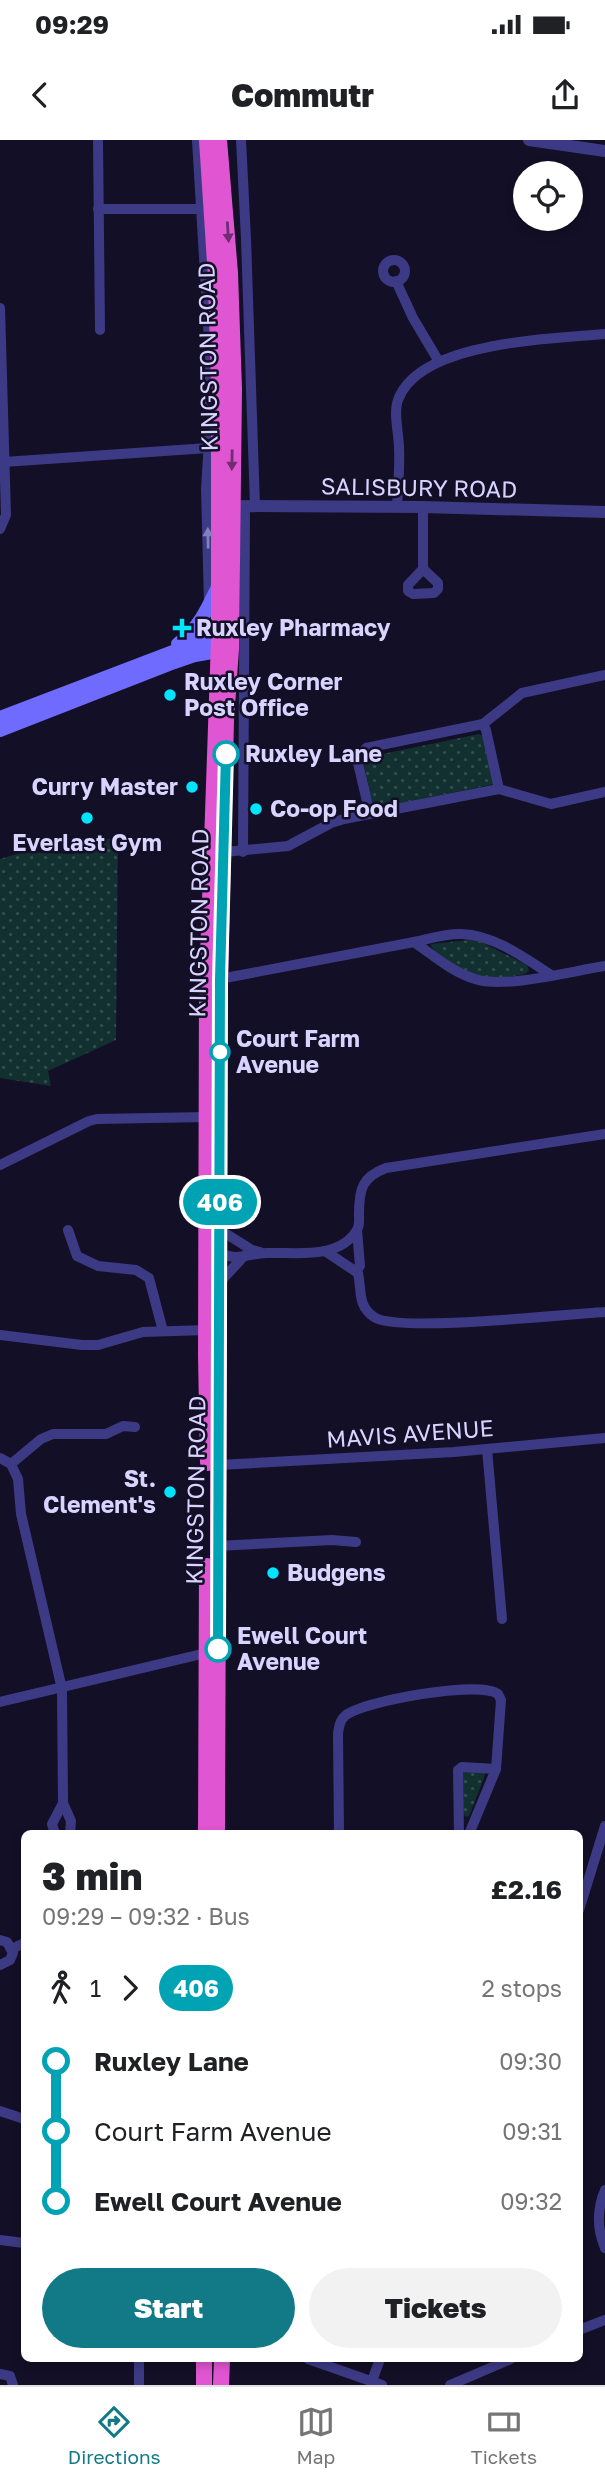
<!DOCTYPE html>
<meta charset="utf-8">
<style>
:root{--surface:#fff;--page:#f2f2f2;--text:#202124;--muted:#757577;--line:#e0e0e0;--accent:#127987}
body{margin:0;font-family:"Golos Text",sans-serif;background:var(--page);color:var(--text);height:100vh;display:flex;flex-direction:column;font-size:26px;white-space:nowrap}
*{box-sizing:border-box;margin:0}
p{font-size:23px;color:var(--muted)}
.icon{flex:none;width:38px;height:38px;fill:none;stroke:currentColor;stroke-width:2;stroke-linecap:round;stroke-linejoin:round}
.map{position:relative;flex:1;overflow:hidden}
.details{position:absolute;left:21px;top:1690px;width:562px;height:532px;display:flex;flex-direction:column;background:var(--surface);border-radius:10px;box-shadow:0 4px 10px #0003}
.details>*{flex:none}
.badge{padding:0 14px;border-radius:23px;font-size:24px;line-height:46px}
.buttons{position:absolute;left:513px;top:21px;display:grid;gap:14px}
.buttons a{display:grid;place-items:center;width:70px;height:70px;border-radius:50%;background:var(--surface);box-shadow:0 4px 10px #0003;font-size:35px}
.map>.badge{position:absolute;translate:-50% -50%;box-shadow:0 0 0 4px #fff}
.legs{display:flex;align-items:center;gap:10px;height:77px;padding:0 21px;font-size:23px}
.legs p{margin-inline-start:auto}
.headline{display:flex;align-items:center;justify-content:space-between;height:119px;padding:0 21px}
h1{font-size:38px;font-weight:800;line-height:52px}
.primary-button{display:flex;gap:14px;margin-top:auto;padding:14px 21px}
.primary-button a{flex:1;height:80px;border-radius:42px;background:var(--accent);color:#fff;font-size:28px;font-weight:800;line-height:80px;text-align:center}
.primary-button a+a{background:var(--page);color:var(--text)}
ul{padding:0 21px;list-style:none}
li{display:flex;align-items:center;gap:24px;height:70px;font-size:26px}
li i{display:grid;place-items:center;width:10px;height:100%;margin:0 9px;background:currentColor}
li i::after{content:'';width:18px;height:18px;margin:-9px;border:5px solid;border-radius:50%;background:var(--surface)}
li p{margin-inline-start:auto}
li:first-child i{background:linear-gradient(#0000 50%,currentColor 0)}
li:last-child i{background:linear-gradient(currentColor 50%,#0000 0)}
.status{display:flex;justify-content:space-between;align-items:center;height:49px;padding:0 35px;background:var(--surface);direction:ltr}
.status svg{height:19px;fill:currentColor}
header{display:flex;justify-content:space-between;align-items:center;height:91px;padding:0 21px;background:var(--surface);font-size:32px;font-weight:800}
.tabs{display:flex;justify-content:space-around;align-items:center;height:98px;border-top:2px solid var(--line);background:var(--surface);font-size:19px;color:var(--muted)}
.tabs a{display:grid;justify-items:center;gap:4px}
.tabs .on{color:var(--accent)}
.map>svg:first-child{display:block}
</style>
<div class="status"><b>09:29</b><svg viewBox="0 0 49 12"><path d="M0 12V9h3v3zM5 12V6h3v6zM10 12V3h3v9zM15 12V0h3v12zM26 1h20v11H26zM47 4h2v5h-2z"/></svg></div>
<header><svg class="icon" aria-label="back" viewBox="0 0 24 24"><path d="M15 5l-7 7 7 7"/></svg>Commutr<svg class="icon" aria-label="share" viewBox="0 0 24 24"><path d="M12 15V3M7 8l5-5 5 5M5 13v7h14v-7"/></svg></header>
<div class="map">
<svg width="605" height="2245" viewBox="0 0 605 2245">
<defs>
<pattern id="grass-dots" width="8" height="8" patternUnits="userSpaceOnUse" patternTransform="scale(1.75)"><rect width="8" height="8" fill="#12302f"/><path d="M2 2h.1M6 6h.1" fill="none" stroke="#344d4e" stroke-width="1.8" stroke-linecap="round"/></pattern>
</defs>
<rect width="100%" height="100%" fill="#130f26"/>
<!-- grass -->
<g fill="url(#grass-dots)">
<path d="M479,594L485,597L495,644L382,667H376L372,662L364,624L368,617Z"/>
<path d="M118,695L116,900L48,931L51,946L0,938V719L23,712L72,714Z"/>
<path d="M470,800L481,802L527,825L529,831L525,834C511,836 495,841 481,838C465,834 440,820 431,806V804Z"/>
<path d="M483,1631L485,1633L484,1638L469,1676L466,1677L461,1672V1632Z"/>
</g>
<g fill="none" stroke-linecap="round" stroke-linejoin="round">
<!-- minor -->
<g stroke="#3d3a85" stroke-width="10">
<path d="M98,0L100,190"/>
<path d="M197,0L210,218V283L206,349L209,463"/>
<path d="M241,0L246,99L255,366"/>
<path d="M98,69H202"/>
<circle cx="394" cy="131" r="11"/>
<path d="M396,141L413,178L438,220"/>
<path d="M0,168L6,375L0,389"/>
<path d="M4,322L208,308"/>
<path d="M397,367C398,348 400,328 399,308C399,294 393,273 398,260C419,201 553,199 605,194"/>
<path d="M423,367V429L438,443V449L434,453L413,454L408,451V445L423,429"/>
<path d="M499,649L551,664L605,652"/>
<path d="M370,674L358,623L359,617L366,608L483,584"/>
<path d="M224,712L288,706L331,683L344,679L499,649L486,590L483,584L522,553L605,535"/>
<path d="M243,712L245,366"/>
<path d="M414,802C429,799 447,793 462,794C494,795 525,818 551,835"/>
<path d="M220,839L414,802C433,815 452,832 475,839C505,849 572,831 605,826"/>
<path d="M0,1025L89,981L97,979L207,977"/>
<path d="M68,1090L77,1116L98,1126L136,1130L149,1138L163,1191"/>
<path d="M215,1090H220L252,1110L260,1112"/>
<path d="M325,1111L358,1133C362,1151 357,1165 374,1177C396,1193 568,1174 605,1172"/>
<path d="M216,1112C241,1122 243,1114 267,1113C296,1112 339,1120 357,1090C360,1085 359,1079 359,1074C359,1049 362,1037 386,1028L605,994"/>
<path d="M355,1131L360,1126L357,1090"/>
<path d="M220,1142L245,1115"/>
<path d="M0,1195L82,1205H98L143,1192L206,1190"/>
<path d="M487,1309L502,1479"/>
<path d="M0,1318L11,1324L18,1339L21,1374L62,1549L63,1663L52,1684L55,1694"/>
<path d="M11,1324L41,1299L53,1294H106L123,1286L135,1287"/>
<path d="M218,1325L454,1312L605,1298"/>
<path d="M217,1406L332,1400L356,1402"/>
<path d="M0,1562L206,1513"/>
<path d="M63,1663L71,1681L70,1694"/>
<path d="M339,1694L338,1594C339,1586 340,1580 346,1575C364,1561 480,1540 498,1554L501,1560L496,1629L469,1694"/>
<path d="M459,1694L458,1630L462,1627L496,1629"/>
<path d="M579,1770L605,1686"/>
<path d="M0,1800L7,1802L13,1813L10,1820L0,1825"/>
<path d="M12,1809L24,1803"/>
<path d="M0,1971L24,1979"/>
<path d="M605,2050C597,2069 597,2089 605,2108"/>
<path d="M0,2100L24,2103"/>
<path d="M579,2190L605,2180"/>
<path d="M139,2219V2245"/>
<path d="M308,2219L382,2245"/>
<path d="M0,2234L10,2236L13,2245"/>
<path d="M372,2241L380,2219"/>
<path d="M450,2245L511,2219"/>
</g>
<!-- tertiary -->
<g stroke="#3d3a85" stroke-width="12">
<path d="M529,0L605,11"/>
<path d="M231,366L423,367L605,372"/>
</g>
<!-- secondary -->
<g stroke="#6f6bff" stroke-width="14">
<path d="M178,504C199,488 207,470 218,447"/>
<path d="M0,578L199,502L230,499"/>
<path d="M0,590L169,524L195,515L229,509"/>
</g>
<!-- trunk -->
<g stroke="#e055d1" stroke-width="16">
<path d="M207,0L216,138L219,248V500L207,847L206,1215L208,1323"/>
<path d="M206,1694L207,1426"/>
<path d="M217,1694L220,839L226,580L231,509L234,249L230,133L219,0"/>
<path d="M204,2219V2245"/>
<path d="M221,2245L222,2219"/>
</g>
</g>
<!-- one-way arrows -->
<defs><path id="oneway-solid" d="M-6-.8H1V-3.2L6.5 0L1 3.2V.8H-6Z" transform="scale(1.75)"/></defs>
<g fill="#6f2e73">
<use href="#oneway-solid" transform="translate(228 92) rotate(86)"/>
<use href="#oneway-solid" transform="translate(232 320) rotate(91)"/>
</g>
<use fill="#837fbc" href="#oneway-solid" transform="translate(208 398) rotate(-91)"/>
<g fill="none" stroke-linecap="round" stroke-linejoin="round">
<!-- line-1 casing -->
<g stroke="#fff" stroke-width="16">
<path id="line-1" d="M218,1509L220,839L226,614"/>
</g>
<!-- line-1 -->
<use href="#line-1" stroke="#00a3b4" stroke-width="10"/>
</g>
<!-- markers -->
<g fill="#00e5ff" stroke="#130f26" stroke-width="2.5">
<path d="M178.5 477.5h7v7h7v7h-7v7h-7v-7h-7v-7h7z"/>
<circle cx="170" cy="555" r="7"/>
<circle cx="192" cy="647" r="7"/>
<circle cx="256" cy="669" r="7"/>
<circle cx="87" cy="678" r="7"/>
<circle cx="170" cy="1352" r="7"/>
<circle cx="273" cy="1433" r="7"/>
</g>
<g fill="#fff" stroke="#00a3b4" stroke-width="3.5">
<circle cx="226" cy="614" r="12"/>
<circle cx="220" cy="912" r="9"/>
<circle cx="218" cy="1509" r="12"/>
</g>
<g text-anchor="middle" stroke-width="5" stroke-linejoin="round" paint-order="stroke">
<!-- street labels -->
<g font-size="23" fill="#d9d4ff" stroke="#130f26">
<text transform="translate(208 217) rotate(-91)" y="8">KINGSTON ROAD</text>
<text transform="translate(419 348) rotate(1)" y="8">SALISBURY ROAD</text>
<text transform="translate(199 783) rotate(-89)" y="8">KINGSTON ROAD</text>
<text transform="translate(410 1294) rotate(-4)" y="8">MAVIS AVENUE</text>
<text transform="translate(196 1350) rotate(-89)" y="8">KINGSTON ROAD</text>
</g>
<!-- poi labels -->
<g font-size="23" font-weight="bold" fill="#d9d4ff" stroke="#130f26" text-anchor="start">
<text x="196" y="496">Ruxley Pharmacy</text>
<text x="184" y="550">Ruxley Corner<tspan x="184" dy="26">Post Office</tspan></text>
<text x="178" y="655" text-anchor="end">Curry Master</text>
<text x="270" y="677">Co-op Food</text>
<text x="87" y="711" text-anchor="middle">Everlast Gym</text>
<text x="156" y="1347" text-anchor="end">St.<tspan x="156" dy="26">Clement's</tspan></text>
<text x="287" y="1441">Budgens</text>
</g>
<!-- stop labels -->
<g font-size="23" font-weight="bold" fill="#d9d4ff" stroke="#130f26" text-anchor="start">
<text x="245" y="622">Ruxley Lane</text>
<text x="236" y="907">Court Farm<tspan x="236" dy="26">Avenue</tspan></text>
<text x="237" y="1504">Ewell Court<tspan x="237" dy="26">Avenue</tspan></text>
</g>
</g>
</svg>
<div class="buttons">
<a><svg class="icon" aria-label="locate" viewBox="0 0 24 24"><circle cx="12" cy="12" r="6"/><path d="M12 2v4M12 18v4M2 12h4M18 12h4"/></svg></a>
</div>
<b class="badge" style="left:220px;top:1062px;background:#00a3b4;color:#fff">406</b>
<section class="details">
<div class="headline"><div><h1>3 min</h1><p>09:29 – 09:32 · Bus</p></div><b>£2.16</b></div>
<div class="legs"><svg class="icon" aria-label="walk" viewBox="0 0 24 24"><circle cx="13" cy="4" r="2"/><path d="M13 8l-2 6 4 7M11 14l-3 7M7 12l3-4h3l4 4"/></svg>1<svg class="icon" aria-label="forward" viewBox="0 0 24 24"><path d="M9 5l7 7-7 7"/></svg><b class="badge" style="background:#00a3b4;color:#fff">406</b><p>2 stops</p></div>
<ul>
<li><i style="color:#00a3b4"></i><b>Ruxley Lane</b><p>09:30</p></li>
<li><i style="color:#00a3b4"></i><span>Court Farm Avenue</span><p>09:31</p></li>
<li><i style="color:#00a3b4"></i><b>Ewell Court Avenue</b><p>09:32</p></li>
</ul>
<div class="primary-button"><a>Start</a><a>Tickets</a></div>
</section>
</div>
<nav class="tabs">
<a class="on"><svg class="icon" aria-label="directions" viewBox="0 0 24 24"><path d="M12 3l9 9-9 9-9-9zM9 14v-3h6M13 9l2 2-2 2"/></svg>Directions</a>
<a><svg class="icon" aria-label="map" viewBox="0 0 24 24"><path d="M3 6l6-2 6 2 6-2v14l-6 2-6-2-6 2zM9 4v14M15 6v14"/></svg>Map</a>
<a><svg class="icon" aria-label="tickets" viewBox="0 0 24 24"><path d="M3 7h18v10H3zM15 7v10"/></svg>Tickets</a>
</nav>
